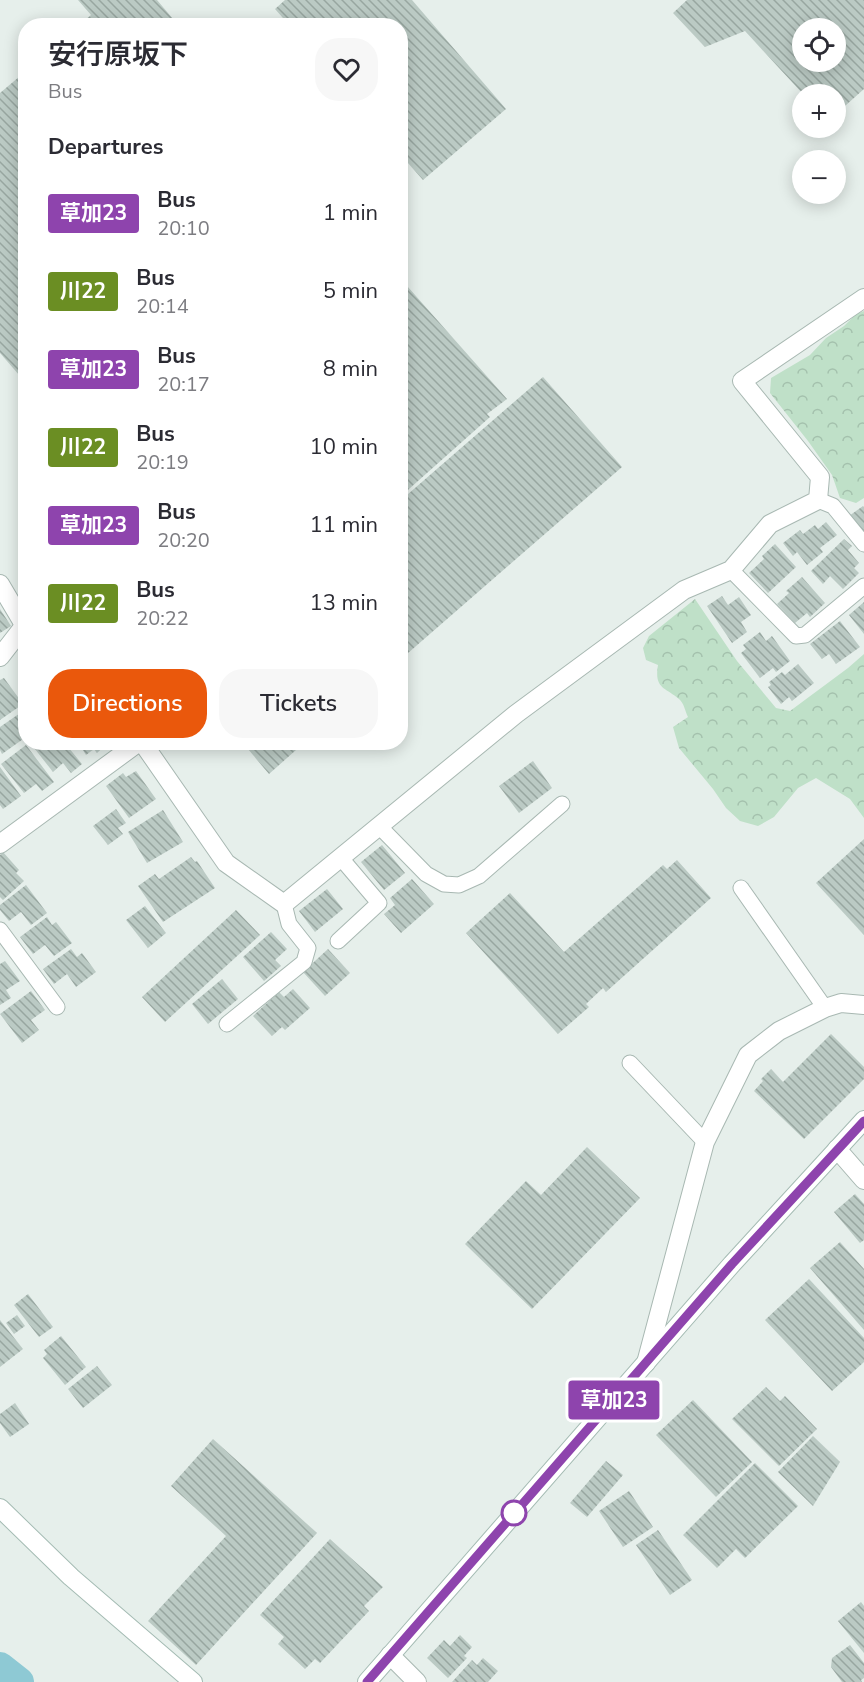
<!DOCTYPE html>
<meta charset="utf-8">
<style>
:root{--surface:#fff;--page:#f7f7f7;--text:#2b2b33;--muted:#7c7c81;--accent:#ea580c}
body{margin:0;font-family:"Nunito Sans","Noto Sans JP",sans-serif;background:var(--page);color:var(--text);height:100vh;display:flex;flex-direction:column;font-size:22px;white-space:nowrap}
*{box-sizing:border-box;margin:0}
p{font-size:20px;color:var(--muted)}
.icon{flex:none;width:33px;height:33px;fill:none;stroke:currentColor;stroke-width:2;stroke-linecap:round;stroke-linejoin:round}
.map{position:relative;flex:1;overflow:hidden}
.drawer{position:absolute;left:18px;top:18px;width:390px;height:732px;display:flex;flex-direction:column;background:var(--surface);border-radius:24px;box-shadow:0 3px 15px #0003}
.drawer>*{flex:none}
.badge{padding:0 12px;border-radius:4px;font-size:21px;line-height:39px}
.controls{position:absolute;left:792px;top:18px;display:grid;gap:12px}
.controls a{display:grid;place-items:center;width:54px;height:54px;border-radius:50%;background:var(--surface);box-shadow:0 3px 15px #0003;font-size:30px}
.map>.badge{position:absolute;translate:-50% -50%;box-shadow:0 0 0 3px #fff}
h2{padding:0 30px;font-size:22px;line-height:54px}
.round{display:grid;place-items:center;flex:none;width:63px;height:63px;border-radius:24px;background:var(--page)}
.overview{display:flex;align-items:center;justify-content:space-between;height:102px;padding:0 30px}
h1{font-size:28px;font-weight:600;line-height:45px}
.primary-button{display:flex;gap:12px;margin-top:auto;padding:12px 30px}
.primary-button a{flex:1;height:69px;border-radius:24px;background:var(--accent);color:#fff;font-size:24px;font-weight:600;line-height:69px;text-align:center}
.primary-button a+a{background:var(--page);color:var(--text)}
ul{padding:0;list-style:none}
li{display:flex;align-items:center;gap:18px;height:78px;padding:0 30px}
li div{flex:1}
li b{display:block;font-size:22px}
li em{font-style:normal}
li .badge{min-width:66px;font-weight:700;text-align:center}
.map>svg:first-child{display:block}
</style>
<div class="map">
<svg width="864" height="1682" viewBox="0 0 864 1682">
<defs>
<pattern id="forest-crowns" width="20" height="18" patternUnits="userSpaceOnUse" patternTransform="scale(1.5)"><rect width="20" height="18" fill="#bfe0c8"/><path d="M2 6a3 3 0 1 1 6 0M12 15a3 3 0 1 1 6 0" fill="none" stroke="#a4c1ad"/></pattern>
<pattern id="building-back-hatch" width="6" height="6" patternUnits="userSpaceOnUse" patternTransform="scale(1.5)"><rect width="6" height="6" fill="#bbcac4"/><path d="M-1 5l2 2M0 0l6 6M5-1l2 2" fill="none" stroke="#98a6a0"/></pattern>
</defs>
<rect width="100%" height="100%" fill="#e6efeb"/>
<!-- forest -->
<g fill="url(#forest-crowns)">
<path d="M864,311V498L856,503L840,498L832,475L808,441L770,393L771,378L810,355L826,338L844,326L856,314Z"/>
<path d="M695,599L737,661L776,708L790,711L848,668L864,654V818L850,799L816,778L798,788L774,817L758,826L740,821L726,808L713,789L679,748L673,727L688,717C685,711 684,703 679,699C665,687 654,689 658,665L646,660L643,648L649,636Z"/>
</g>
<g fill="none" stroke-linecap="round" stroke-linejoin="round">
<!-- canal -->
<path stroke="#8ec9d4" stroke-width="30" d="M0,1667L19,1682"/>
</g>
<!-- building -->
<g fill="url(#building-back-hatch)" fill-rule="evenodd">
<path d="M78,0H157L179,26H78L91,15Z"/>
<path d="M285,0H412L506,109L423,180L400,154V26H290L275,9Z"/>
<path d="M687,0H864V89L836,114V94H803L745,31L705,47L673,13ZM802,28H836V62H802Z"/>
<path d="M26,71V383L0,353V93Z"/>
<path d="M400,278L507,399L487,414L490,417L400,497Z"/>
<path d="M543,377L622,467L400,660V501Z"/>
<path d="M863,506L864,507V534L849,516Z"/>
<path d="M826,522L837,535L820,548L823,552L807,565L797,552L793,556L783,543L800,530L803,534L815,525L818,529Z"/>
<path d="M844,539L852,546L848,550L859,563L854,568L859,573L843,589L830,576L823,584L811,571Z"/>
<path d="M775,544L796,567L768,593L749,573L764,559L762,556Z"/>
<path d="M802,577L825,603L810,617L807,613L795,623L777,604L789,593L786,591Z"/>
<path d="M722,596L728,605L739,597L751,615L741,622L747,632L732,643L707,606Z"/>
<path d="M864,602V634L849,615Z"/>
<path d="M0,609L11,626L0,633Z"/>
<path d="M840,621L860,647L836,664L829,654L822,659L810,644Z"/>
<path d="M760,632L766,641L772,636L790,661L776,672L773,668L760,678L741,653L746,649L743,645Z"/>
<path d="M798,664L814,683L792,701L789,697L781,704L768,687L771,685L769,682L782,672L785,675Z"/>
<path d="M4,678L23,704L0,720V680Z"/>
<path d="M26,709V737L2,754L0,750V727Z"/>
<path d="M32,742H64L82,764L71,773L63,763L53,772L31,744Z"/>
<path d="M71,742H109L97,753L94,749L86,755L81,747L77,750Z"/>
<path d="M242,742H305L269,774Z"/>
<path d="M26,745L54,782L42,791L36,784L24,793L1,764Z"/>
<path d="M533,761L552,788L519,813L499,786Z"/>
<path d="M0,767L21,796L3,809L0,805Z"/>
<path d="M136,771L156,799L129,818L106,786L123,773L126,777Z"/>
<path d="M116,809L126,823L118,828L123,834L108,845L93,826Z"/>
<path d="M163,810L183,842L147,863L128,832Z"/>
<path d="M864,839V935L816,883Z"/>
<path d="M382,845L405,873L384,890L361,862Z"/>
<path d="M3,852L19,870L16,873L24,881L3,900L0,897V855Z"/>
<path d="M191,857L195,862L197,861L215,888L163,922L138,886L155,874L159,879Z"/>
<path d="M677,860L711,898L606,992L603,988L586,1004L589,1007L558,1034L466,933L510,893L564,952L663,865L667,869Z"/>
<path d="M412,879L434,904L401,933L384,914L395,905L390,898Z"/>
<path d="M26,885L47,913L31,925L21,912L9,921L0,910V905Z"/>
<path d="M327,889L343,909L315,932L299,911Z"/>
<path d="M145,906L166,933L148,948L126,920Z"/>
<path d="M236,910L260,935L165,1022L142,997Z"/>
<path d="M47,917L52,925L56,922L72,943L54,956L45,945L33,954L20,937Z"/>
<path d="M271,932L287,949L275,960L281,966L264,981L243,957Z"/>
<path d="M71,949L77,957L82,953L96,972L76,987L67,974L54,984L43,969Z"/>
<path d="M328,949L350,973L325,996L303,972Z"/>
<path d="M5,961L20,981L6,990L11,998L0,1005V964Z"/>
<path d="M222,979L238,999L208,1024L192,1004Z"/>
<path d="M293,989L310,1008L285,1030L282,1027L272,1036L253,1016L279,992L284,997Z"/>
<path d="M31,991L45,1010L31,1020L39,1030L22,1043L0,1014Z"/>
<path d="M831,1034L864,1067V1079L804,1139L754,1091L763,1081L761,1079L771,1069L783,1082Z"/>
<path d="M587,1147L640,1198L532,1309L465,1244L526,1181L541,1195Z"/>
<path d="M855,1194L864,1204V1240L860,1243L834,1212Z"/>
<path d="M840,1242L864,1269V1330L810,1268Z"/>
<path d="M809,1279L864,1338V1362L832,1391L765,1320Z"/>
<path d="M28,1294L53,1327L39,1337L14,1305Z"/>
<path d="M17,1315L25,1326L14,1334L6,1323Z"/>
<path d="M0,1320L23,1349L0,1367Z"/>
<path d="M61,1336L86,1367L65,1385L43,1358L47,1354L44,1350Z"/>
<path d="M97,1366L112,1385L83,1408L68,1389Z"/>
<path d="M766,1387L780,1401L785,1396L817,1429L779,1466L732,1419Z"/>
<path d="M693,1400L752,1462L716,1497L656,1435Z"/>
<path d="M15,1403L29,1424L10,1437L0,1423V1414Z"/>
<path d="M813,1436L840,1462L813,1506L778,1472Z"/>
<path d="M213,1439L317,1533L196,1665L148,1621L226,1536L171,1486Z"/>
<path d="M606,1461L623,1475L587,1517L570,1503Z"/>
<path d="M755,1463L798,1506L745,1558L736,1549L717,1568L683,1535Z"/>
<path d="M629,1491L653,1527L623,1547L599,1511Z"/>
<path d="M658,1530L692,1580L670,1595L636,1545Z"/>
<path d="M330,1539L383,1587L364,1606L369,1611L320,1663L315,1659L305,1669L278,1644L284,1637L260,1615Z"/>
<path d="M861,1602L864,1606V1653L838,1621Z"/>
<path d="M460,1635L472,1647L464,1656L467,1658L448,1678L427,1658L444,1640L450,1646Z"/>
<path d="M850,1645L864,1663V1678L861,1680L862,1682H842L831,1667L832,1658Z"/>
<path d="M483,1658L498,1671L488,1682H452L472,1660L477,1665Z"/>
</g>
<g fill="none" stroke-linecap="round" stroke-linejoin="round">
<!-- lane casing -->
<g stroke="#a8b8b2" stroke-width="17">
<g id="lane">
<path d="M818,500L833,506L864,544"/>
<path d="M731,570L796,636L805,635L864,586"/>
<path d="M379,826L426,874L444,884L459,885L479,876L562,804"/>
<path d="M741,888L825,1008"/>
<path d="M0,930L57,1007"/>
<path d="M338,941L379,903L340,857"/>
<path d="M227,1024L304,962L308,948L289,924L284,904"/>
<path d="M630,1063L705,1142"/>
</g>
</g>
<!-- street casing -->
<g stroke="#a8b8b2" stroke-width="20">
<g id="street">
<path d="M0,584L26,628"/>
<path d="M0,657L24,626"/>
<path d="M142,742L226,863L284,904L516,714L684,590L731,570L770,524L818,500L820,477L742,381L864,298"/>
<path d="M0,844L139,742"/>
<path d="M837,1149L864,1180"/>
<path d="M646,1363L705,1142L748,1055L779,1031L825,1008L841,1003L864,1005"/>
<path d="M390,1655L417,1682"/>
</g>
</g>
<!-- secondary casing -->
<g stroke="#a4bbb3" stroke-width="20">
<g id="secondary">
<path d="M0,1508L71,1577L193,1682"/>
<path d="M367,1682L732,1264L864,1120"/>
</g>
</g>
<!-- lane -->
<use href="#lane" stroke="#fff" stroke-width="15"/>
<!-- street -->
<use href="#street" stroke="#fff" stroke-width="18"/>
<!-- secondary -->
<use href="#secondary" stroke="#fff" stroke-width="18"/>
</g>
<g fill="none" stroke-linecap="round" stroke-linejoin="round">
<!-- line casing -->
<g stroke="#fff" stroke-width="14">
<path id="line" d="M367,1682L732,1264L864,1121"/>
</g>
<!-- line -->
<use href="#line" stroke="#8e44ad" stroke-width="9"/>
</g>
<!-- markers -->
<circle fill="#fff" stroke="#8e44ad" stroke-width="3" cx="514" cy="1513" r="12"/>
</svg>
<div class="controls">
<a><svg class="icon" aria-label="locate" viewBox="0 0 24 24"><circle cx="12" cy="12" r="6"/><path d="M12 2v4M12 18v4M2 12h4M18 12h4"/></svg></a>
<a>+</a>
<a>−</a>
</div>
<b class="badge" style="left:614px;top:1400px;background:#8e44ad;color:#fff">草加23</b>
<section class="drawer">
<div class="overview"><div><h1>安行原坂下</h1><p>Bus</p></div><a class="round"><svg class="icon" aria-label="heart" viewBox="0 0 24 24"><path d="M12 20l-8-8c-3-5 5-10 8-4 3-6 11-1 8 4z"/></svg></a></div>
<h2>Departures</h2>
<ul>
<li><span class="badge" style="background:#8e44ad;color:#fff">草加23</span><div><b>Bus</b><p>20:10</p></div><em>1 min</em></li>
<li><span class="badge" style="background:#6b8e23;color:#fff">川22</span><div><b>Bus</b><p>20:14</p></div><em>5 min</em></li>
<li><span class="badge" style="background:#8e44ad;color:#fff">草加23</span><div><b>Bus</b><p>20:17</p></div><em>8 min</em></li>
<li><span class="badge" style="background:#6b8e23;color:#fff">川22</span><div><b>Bus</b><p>20:19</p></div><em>10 min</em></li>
<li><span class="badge" style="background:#8e44ad;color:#fff">草加23</span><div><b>Bus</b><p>20:20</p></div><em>11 min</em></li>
<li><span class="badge" style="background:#6b8e23;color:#fff">川22</span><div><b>Bus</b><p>20:22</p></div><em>13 min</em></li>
</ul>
<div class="primary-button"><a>Directions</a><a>Tickets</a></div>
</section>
</div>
